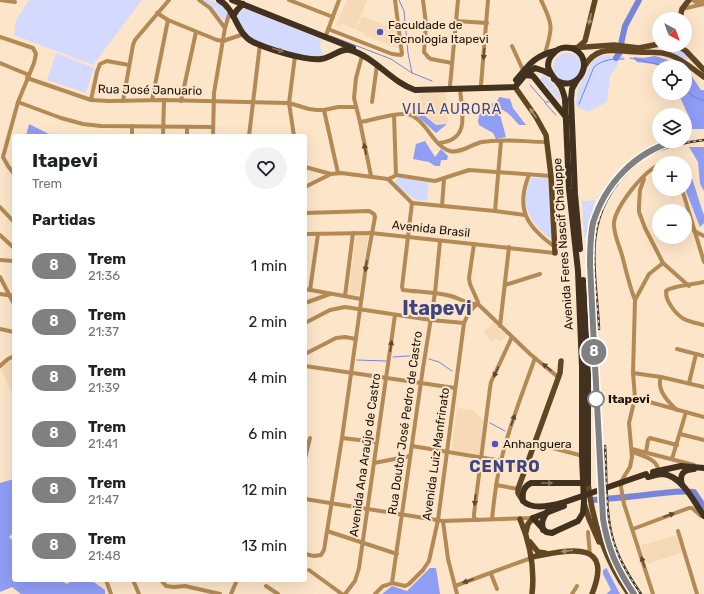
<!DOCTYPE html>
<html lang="pt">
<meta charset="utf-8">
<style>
:root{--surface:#fff;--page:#f2f2f2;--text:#202124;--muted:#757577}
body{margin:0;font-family:Rubik,sans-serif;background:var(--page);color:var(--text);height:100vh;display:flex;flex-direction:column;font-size:15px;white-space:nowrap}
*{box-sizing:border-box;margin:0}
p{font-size:13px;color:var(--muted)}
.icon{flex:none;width:22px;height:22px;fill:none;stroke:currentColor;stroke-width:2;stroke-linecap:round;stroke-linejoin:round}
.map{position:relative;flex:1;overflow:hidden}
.side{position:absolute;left:12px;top:134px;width:295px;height:448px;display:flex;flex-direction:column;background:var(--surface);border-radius:4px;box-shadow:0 4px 16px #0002}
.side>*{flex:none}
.badge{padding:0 8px;border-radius:13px;font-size:14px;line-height:26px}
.needle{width:26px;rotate:139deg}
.fabs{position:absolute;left:652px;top:12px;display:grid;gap:8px}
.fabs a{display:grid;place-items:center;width:40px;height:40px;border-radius:50%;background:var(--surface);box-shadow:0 4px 16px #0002;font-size:20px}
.map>.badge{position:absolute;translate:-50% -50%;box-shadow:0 0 0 2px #fff}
h2{padding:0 20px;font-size:15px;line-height:36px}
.round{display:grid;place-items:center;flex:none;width:42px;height:42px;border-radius:21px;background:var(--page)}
.head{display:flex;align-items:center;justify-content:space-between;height:68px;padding:0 20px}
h1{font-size:19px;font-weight:700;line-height:30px}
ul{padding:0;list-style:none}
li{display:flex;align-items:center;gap:12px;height:56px;padding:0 20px}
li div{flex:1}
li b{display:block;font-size:15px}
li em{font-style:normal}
li .badge{min-width:44px;font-weight:700;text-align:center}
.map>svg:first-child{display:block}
</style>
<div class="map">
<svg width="704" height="594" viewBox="0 0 704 594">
<rect width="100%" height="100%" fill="#fde5c9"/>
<!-- built -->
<g fill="#f6d9b7">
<path d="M347,0H367L355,29L342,24L340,26L336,25Z"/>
<path d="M362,16L399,31L400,49L364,35V33L356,30Z"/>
<path d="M446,92L448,123L436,124L420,110L419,94Z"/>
<path d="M356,235H368L359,295L348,294Z"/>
<path d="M493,323L507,335L501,341L497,339L491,342L484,332Z"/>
<path d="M14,359V396L1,370L5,364Z"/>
<path d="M457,408L472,410L484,420L480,454L478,455L452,450V449Z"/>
<path d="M677,535L683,552L647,564L641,545Z"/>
</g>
<!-- green -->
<g fill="#d3dafd">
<path d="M29,0H142L93,65L14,35L16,20Z"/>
<path d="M202,0C215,0 218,2 228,12L225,21L222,19L214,9Z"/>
<path d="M245,8L321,39L320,47L324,56L314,58L283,50L255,40L247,35L236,18L238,13Z"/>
<path d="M662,45C672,45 683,48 688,58L687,60L685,61L661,50V46Z"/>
<path d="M56,53L94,68L86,93L47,80Z"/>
<circle cx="567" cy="67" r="14"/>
<path d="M604,55L624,56L623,60L618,61L617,66L610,76L607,102L588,112L578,107L576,104L578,88L587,73L591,63L598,57Z"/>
<path d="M543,75C551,80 559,89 561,99L559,100L540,79Z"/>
<path d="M399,177L429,182L427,201L416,200L396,186L395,181Z"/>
<path d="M532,178H548L552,238C546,237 544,234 540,229C526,216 520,194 532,178Z"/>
<path d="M595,200L588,236L584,237L582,201Z"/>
</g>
<!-- forest -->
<g fill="#909df5">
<path d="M655,56L674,62L682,67H663L654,64L637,62L633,57L643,58Z"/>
<path d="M685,69L689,72L701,90H704V129H692L690,119L678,93H685Z"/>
<path d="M499,97L510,99L513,108L526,125H519C514,119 510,114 503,110L499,111L506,137L496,139L493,133L479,125L478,121L480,111L498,100Z"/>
<path d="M417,103L419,111L436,125L447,124L436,133L413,112L414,104Z"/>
<path d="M29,124L53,136H26Z"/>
<path d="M425,141L435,157L441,149L448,156L447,160H441L440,166H435L429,162L413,159L416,144Z"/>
<path d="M689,147H704V191L700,184L698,162Z"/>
<path d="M692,178L703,213L704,214V223L700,227L685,189V180Z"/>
<path d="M14,479V532L9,537L14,542V580H60L67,584L73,580H91L105,590V594H21L12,587L0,592V483Z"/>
<path d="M430,568H436L440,594H382L392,586L407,591Z"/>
<path d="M607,568V569L620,594H606L611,590L603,574V570Z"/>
</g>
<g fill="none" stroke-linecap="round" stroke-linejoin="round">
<!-- stream -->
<g stroke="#7884da" stroke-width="1">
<path d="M399,0L404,11L408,53L412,73"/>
<path d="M331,36L391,59L412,73L432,81"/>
<path d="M630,58L669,67"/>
<path d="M530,85L545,102H549"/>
<path d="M685,88C688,95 697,98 704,101"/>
<path d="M545,103L556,115"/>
<path d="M579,104L594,67C602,60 614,58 624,59"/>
<path d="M393,357L408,356L420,357"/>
<path d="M429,359L439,362L452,371"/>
<path d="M357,360L386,361"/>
<path d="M490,423L505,431"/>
</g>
<!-- river -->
<g stroke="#7884da" stroke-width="6">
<path d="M621,44L625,26L639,0"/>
<path d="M616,58L620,52"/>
<path d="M593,500C613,498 633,497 653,494C667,493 680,490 694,492L704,507"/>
</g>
<!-- minor -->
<g stroke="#b38a56" stroke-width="4">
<path d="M0,0L15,2"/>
<path d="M199,0L210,8L225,28"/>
<path d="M289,0L333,17"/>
<path d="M423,0L426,24L424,52L428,57L431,59L452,63"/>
<path d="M541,0C553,24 553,28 545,53"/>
<path d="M692,0L696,2L704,0"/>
<path d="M682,9L704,4"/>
<path d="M157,13L168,20L217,40L223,41L244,34"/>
<path d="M456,21L487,23"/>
<path d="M328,29L392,54L401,55L402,54L395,0"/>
<path d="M0,37L33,48L36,54L34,63L18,102L3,157L8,166L14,174"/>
<path d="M325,38L339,0"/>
<path d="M512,46L523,70"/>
<path d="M362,56L356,78L354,98L360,122L371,176"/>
<path d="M0,63L29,75"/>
<path d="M27,78L91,100L109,101L164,100L289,103L309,109L317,110H324L338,107H356"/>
<path d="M481,85L488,0"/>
<path d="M450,86L458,0"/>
<path d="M91,100L97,72L100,64L107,61L129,65"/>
<path d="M152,100L168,20"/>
<path d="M123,101L133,45L135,40L169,0"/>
<path d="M181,101L196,32"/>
<path d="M18,102L61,118L83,124L101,126L213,127"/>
<path d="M372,102L377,65"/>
<path d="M324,110L338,173"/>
<path d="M394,115L396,175"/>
<path d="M360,122C375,120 391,113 406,114C425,116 433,147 450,151C460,154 472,144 482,142C503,138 526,142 547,142"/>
<path d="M187,127V136"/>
<path d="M132,136V126"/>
<path d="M163,136L164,100"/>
<path d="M213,136L214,93L225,28L230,11"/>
<path d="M249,136L260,44"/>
<path d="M294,136L289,103L295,56"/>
<path d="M439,143C471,140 462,112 460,89"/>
<path d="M305,167L331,174L341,173L388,179L393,177L396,175L435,181L469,170L551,176"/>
<path d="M529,175C515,209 527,227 555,247"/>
<path d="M388,179L412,203"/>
<path d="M644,179L640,190L639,205V212L645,228L663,263L689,286"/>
<path d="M305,187L331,174"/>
<path d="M682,189L704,262"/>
<path d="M412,203L402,287L403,290C419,292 436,292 451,296C461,299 465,303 475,304"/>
<path d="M412,203L495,211L525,215"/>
<path d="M442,206L444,179"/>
<path d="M0,207L14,222"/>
<path d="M495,211L501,141"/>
<path d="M305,213L369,211L374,214L375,217L366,266L342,438L324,550L321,555L314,556L305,554"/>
<path d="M694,231L704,236"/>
<path d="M305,234L371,233L555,253"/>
<path d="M0,235L14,248"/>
<path d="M474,244L469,278L470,284L478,302"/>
<path d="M0,260L14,261"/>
<path d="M0,277L14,304"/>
<path d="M704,282C695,284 671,286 666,291C666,298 668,301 671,306C681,321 688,321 704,325"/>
<path d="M505,285L540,274"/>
<path d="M305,289L361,299"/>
<path d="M310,290L318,234"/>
<path d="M0,294L14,296"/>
<path d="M345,296L353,233"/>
<path d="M635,300C629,285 626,270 622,255C619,245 613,233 614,222C617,205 643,172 659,165"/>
<path d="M305,303L330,294"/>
<path d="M479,305L530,354L558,377"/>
<path d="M305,323L330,310L345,307L431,320L464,323"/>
<path d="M500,326L509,247"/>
<path d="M0,329L14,332"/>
<path d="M677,349L704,356"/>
<path d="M305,354L336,338L345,337L356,339"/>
<path d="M0,366L8,359L14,356"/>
<path d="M305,366L455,388"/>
<path d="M633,373L661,377"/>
<path d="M689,383L696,354"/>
<path d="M635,398L704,417"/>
<path d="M677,410C668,402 656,389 661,377L704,387"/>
<path d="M680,434L704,440"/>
<path d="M342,438L377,442"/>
<path d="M534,443L583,456"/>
<path d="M412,446L526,465"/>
<path d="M632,449L694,465"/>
<path d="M632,452C640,455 655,458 658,468L656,471"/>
<path d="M646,452L648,440L650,438L677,445"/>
<path d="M305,458L310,438"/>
<path d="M672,459L686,412"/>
<path d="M374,463L410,456"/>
<path d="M496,485L518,489"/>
<path d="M305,499L443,521L533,518"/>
<path d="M492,519C494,500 496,480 501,461C509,426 523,392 535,358"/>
<path d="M478,520L474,518V514L490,388L491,382L512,337"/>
<path d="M443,521L448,559L457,594"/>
<path d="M633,529L689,508H692L701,516"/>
<path d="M327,531L397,554"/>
<path d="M678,531L697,594"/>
<path d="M588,532L590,555"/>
<path d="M309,570L342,594"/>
<path d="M491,574L497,589"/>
<path d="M106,580L111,594"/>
<path d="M133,580L139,594"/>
<path d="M161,580L166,586L174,587L185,586L220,594"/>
<path d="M392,583L423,368L435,293L440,241"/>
<path d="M266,586L278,594"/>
<path d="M455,586L531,558"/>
<path d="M231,594L237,580"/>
<path d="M345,594L355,581L359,568L395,315"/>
<path d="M375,594L383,586L387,585L392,583L405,586L409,584L423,570L429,561L438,520L464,323L469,312L476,305"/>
<path d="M572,594L577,586"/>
<path d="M653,594L624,504L621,487L622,480L630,467L632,457L629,423L635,398L633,373L635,300L649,274L663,263"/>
</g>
<!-- major -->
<g stroke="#624622" stroke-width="5.5">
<path d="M680,19L682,9L689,0"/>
<path d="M677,45L686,51L704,70"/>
<path d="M571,48L614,45L639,48L659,44"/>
<path d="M577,48L585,41L595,0"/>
<path d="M584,67C598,43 616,52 639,52C649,53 660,51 670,55C682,59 693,69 704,77"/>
<path d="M515,87L536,117L546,135L551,176L555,253"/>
<path d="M588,483C592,521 606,562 629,594"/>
<path d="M523,501L518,493V489L560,373L561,361"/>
<path d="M584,503L589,519L599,542"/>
<path d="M520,519C530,543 535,568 532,594"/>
<path d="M526,532L528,524L533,518"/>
<path d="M530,542L538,552L545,553"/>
<path d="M531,557C565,551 615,537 592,594"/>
</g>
<!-- highway -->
<g stroke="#41311e" stroke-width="6">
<path d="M219,0C236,9 236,34 253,42C268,49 305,61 321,59C331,58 340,48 350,50C375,57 391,82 415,90L515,87L525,75L535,68L544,71L550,74"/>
<path d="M232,0L353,48"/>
<path d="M233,16L237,10L243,4"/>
<path d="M525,75L533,76L566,117"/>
<path d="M516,80C529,65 534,56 555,51"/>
<path d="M577,80L572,89L571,99L575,194L580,249"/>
<path d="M653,472L681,466L704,468"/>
<path d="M648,477C652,476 658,474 663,474C682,476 694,502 704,516"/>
<path d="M682,485C679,474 683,470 694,469"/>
<path d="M562,503C551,506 532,510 523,501C522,493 523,487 531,483H588V374L583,280"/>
<path d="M533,518L546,532L552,533L556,531L578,521L583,513L584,502L582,457V367L578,271L569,189L565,99C564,95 563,91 561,87C554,76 540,67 554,53C558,48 565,47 571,48C597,56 580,97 554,79"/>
<path d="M533,518L564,506"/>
<path d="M543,530C541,522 543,518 547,512"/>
</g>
<!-- rail casing -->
<g stroke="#44392c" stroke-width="2.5">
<g id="rail">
<path d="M591,276L593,329"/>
<path d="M599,329C598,299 592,269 595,240C598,210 613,184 636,164C640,161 644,157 648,155C666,146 685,142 704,140"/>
<path d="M605,446C607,475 605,507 612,536C617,557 629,576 641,594"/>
<path d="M599,448L601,485"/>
<path d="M605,531L611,551L620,570"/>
</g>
</g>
<!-- rail -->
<use href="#rail" stroke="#fde5c9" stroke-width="1" stroke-dasharray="3" stroke-linecap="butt"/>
<!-- highway-bridge -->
<path stroke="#41311e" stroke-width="6" d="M562,503L646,474"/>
</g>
<!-- one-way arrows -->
<defs><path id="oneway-solid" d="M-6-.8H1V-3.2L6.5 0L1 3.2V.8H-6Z"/></defs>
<g fill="#a88e6d">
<use href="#oneway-solid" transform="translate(590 19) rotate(102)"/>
<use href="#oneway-solid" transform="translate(533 113) rotate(-125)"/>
<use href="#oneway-solid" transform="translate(567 551) rotate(173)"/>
</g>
<g fill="#83705a">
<use href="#oneway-solid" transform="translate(278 50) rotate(18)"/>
<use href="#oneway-solid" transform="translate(547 483)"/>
</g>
<g fill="#5f482b">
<use href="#oneway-solid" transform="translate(484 54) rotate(95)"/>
<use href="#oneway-solid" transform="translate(365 149) rotate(-101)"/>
<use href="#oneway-solid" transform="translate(366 266) rotate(99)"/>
<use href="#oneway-solid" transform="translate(391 346) rotate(-82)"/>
<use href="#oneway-solid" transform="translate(547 367) rotate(-141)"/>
<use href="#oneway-solid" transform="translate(496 372) rotate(115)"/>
<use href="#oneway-solid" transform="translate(513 420) rotate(-71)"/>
<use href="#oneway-solid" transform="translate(475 500) rotate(95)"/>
<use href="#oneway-solid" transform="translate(669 515) rotate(-19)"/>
<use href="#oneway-solid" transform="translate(643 562) rotate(-108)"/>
<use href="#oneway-solid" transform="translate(468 581) rotate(161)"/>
</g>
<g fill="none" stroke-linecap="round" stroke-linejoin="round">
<!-- line casing -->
<g stroke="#fff" stroke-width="9">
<path id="line" d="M634,594C617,569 608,549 603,519C600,455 596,390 593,326C592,306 591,286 590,265C590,251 590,237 593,223C605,184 635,152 675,141"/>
</g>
<!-- line -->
<use href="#line" stroke="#808080" stroke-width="6"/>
</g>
<!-- markers -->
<g fill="#4e52c8" stroke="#fde5c9" stroke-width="1.5">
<circle cx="380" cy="32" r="4"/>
<circle cx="495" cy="444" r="4"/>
</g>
<circle fill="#fff" stroke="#808080" stroke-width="2" cx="596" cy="399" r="8"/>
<g text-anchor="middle" stroke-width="4" stroke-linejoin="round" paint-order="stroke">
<!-- poi labels -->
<g font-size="12" fill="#1a1208" stroke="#fde5c9" text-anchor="start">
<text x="388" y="29">Faculdade de<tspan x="388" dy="14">Tecnologia Itapevi</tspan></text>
<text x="503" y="448">Anhanguera</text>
</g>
<!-- street labels -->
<g font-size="12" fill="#1a1208" stroke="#fde5c9">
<text transform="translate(150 90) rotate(1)" y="4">Rua José Januario</text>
<text transform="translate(431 229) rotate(6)" y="4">Avenida Brasil</text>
<text transform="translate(563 244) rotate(-94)" y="4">Avenida Feres Nascif Chaluppe</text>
<text transform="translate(405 423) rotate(-82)" y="4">Rua Doutor José Pedro de Castro</text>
<text transform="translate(436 454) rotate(-82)" y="4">Avenida Luiz Manfrinato</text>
<text transform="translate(365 455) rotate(-82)" y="4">Avenida Ana Araújo de Castro</text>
</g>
<!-- stop labels -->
<g font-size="12" font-weight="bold" fill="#1a1208" stroke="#fde5c9" text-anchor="start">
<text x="608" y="403">Itapevi</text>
</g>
<!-- quarter labels -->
<g font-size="14" letter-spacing="1" fill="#3d4480" stroke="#fde5c9">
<text x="452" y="114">VILA AURORA</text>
</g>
<!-- district labels -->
<g font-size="16" font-weight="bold" letter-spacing="1" fill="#3d4480" stroke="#fde5c9">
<text x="505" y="472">CENTRO</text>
</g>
<!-- town labels -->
<g font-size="20" font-weight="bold" fill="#3d4480" stroke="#fde5c9">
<text x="437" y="315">Itapevi</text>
</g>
</g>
</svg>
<div class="fabs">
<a><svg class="needle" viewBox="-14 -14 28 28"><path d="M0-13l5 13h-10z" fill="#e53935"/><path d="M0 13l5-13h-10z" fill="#757577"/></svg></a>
<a><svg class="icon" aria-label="locate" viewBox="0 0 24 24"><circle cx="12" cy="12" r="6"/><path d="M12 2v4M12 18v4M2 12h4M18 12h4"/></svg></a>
<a><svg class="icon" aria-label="layers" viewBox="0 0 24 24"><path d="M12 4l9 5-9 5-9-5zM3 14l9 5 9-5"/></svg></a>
<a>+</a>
<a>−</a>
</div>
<b class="badge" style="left:594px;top:352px;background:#808080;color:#fff">8</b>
<section class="side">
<div class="head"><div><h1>Itapevi</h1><p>Trem</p></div><a class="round"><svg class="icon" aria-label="heart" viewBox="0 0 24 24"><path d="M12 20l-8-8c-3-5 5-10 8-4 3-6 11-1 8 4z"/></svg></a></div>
<h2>Partidas</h2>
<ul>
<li><span class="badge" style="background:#808080;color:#fff">8</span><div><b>Trem</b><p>21:36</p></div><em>1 min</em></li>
<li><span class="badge" style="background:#808080;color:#fff">8</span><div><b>Trem</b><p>21:37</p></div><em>2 min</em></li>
<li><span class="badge" style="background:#808080;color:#fff">8</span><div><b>Trem</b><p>21:39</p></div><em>4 min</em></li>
<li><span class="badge" style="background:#808080;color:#fff">8</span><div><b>Trem</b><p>21:41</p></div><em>6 min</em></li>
<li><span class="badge" style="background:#808080;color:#fff">8</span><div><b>Trem</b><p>21:47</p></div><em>12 min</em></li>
<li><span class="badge" style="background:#808080;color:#fff">8</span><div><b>Trem</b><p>21:48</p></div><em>13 min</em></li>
</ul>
</section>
</div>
